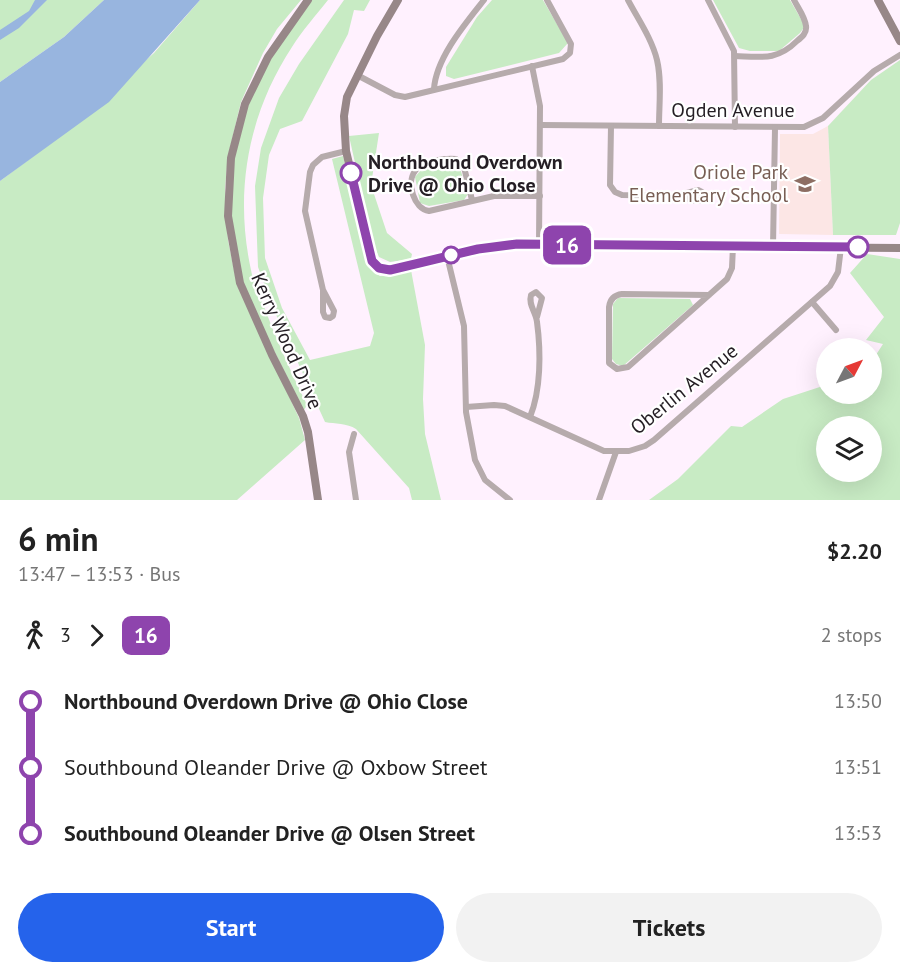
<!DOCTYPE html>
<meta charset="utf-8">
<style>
:root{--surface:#fff;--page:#f2f2f2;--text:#222;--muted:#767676;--accent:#2563eb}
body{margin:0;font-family:"PT Sans",sans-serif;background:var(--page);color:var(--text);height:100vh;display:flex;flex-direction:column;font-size:22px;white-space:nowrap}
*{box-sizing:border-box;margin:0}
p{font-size:20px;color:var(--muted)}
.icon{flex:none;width:33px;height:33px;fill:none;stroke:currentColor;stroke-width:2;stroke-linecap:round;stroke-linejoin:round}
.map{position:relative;height:500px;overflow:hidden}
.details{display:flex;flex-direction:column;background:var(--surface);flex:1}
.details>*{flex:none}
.badge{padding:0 12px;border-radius:9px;font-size:21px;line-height:39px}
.needle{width:39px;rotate:49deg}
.tools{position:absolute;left:816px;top:338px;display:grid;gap:12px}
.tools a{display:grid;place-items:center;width:66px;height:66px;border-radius:50%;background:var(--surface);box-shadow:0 6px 24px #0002;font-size:30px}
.map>.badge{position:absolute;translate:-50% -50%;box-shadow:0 0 0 3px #fff}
.legs{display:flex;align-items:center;gap:9px;height:66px;padding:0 18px;font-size:20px}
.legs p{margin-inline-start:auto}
.summary{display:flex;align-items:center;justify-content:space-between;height:102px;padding:0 18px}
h1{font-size:33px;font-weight:700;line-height:45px}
.primary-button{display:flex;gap:12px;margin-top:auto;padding:12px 18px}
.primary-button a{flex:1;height:69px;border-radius:36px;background:var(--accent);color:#fff;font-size:24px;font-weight:700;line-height:69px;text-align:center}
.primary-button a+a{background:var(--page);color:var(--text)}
ul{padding:0 18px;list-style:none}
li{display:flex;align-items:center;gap:21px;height:66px;font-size:22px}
li i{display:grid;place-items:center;width:9px;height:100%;margin:0 8px;background:currentColor}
li i::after{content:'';width:15px;height:15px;margin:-8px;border:4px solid;border-radius:50%;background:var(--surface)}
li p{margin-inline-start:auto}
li:first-child i{background:linear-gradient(#0000 50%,currentColor 0)}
li:last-child i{background:linear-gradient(currentColor 50%,#0000 0)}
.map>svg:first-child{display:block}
</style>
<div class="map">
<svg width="900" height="500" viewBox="0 0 900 500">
<rect width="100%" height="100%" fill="#fff1fe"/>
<!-- education -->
<path fill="#fce6e5" d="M828,126L833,235L779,234L780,134H813Z"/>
<!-- green -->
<g fill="#c8ebc4" fill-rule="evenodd">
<path d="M0,0H104L64,37L0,82Z"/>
<path d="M200,0H301L277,29L263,53L241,102L228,156L225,188L228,240L237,285L299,418L305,440L237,500H0V181L63,134L154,53Z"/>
<path d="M308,0H328C316,15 302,31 292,47C248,114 234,192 251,270C253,282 259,293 263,304C276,339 291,372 307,405L304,410L240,283L228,216L231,158L245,104L268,57Z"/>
<path d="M344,0H370L364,11L354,10L348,34L302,121L280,129L269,155L263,198L265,258L282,308L310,360L370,346L374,333L332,159L343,156L370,268L380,276L411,270L425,345L423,399L425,434L441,500H412L409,488L356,429C347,423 335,424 325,422L273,308L258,267L255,186L261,148L279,98L299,64Z"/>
<path d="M492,0H543L568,43L559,53L454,79L446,76V67L477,17Z"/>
<path d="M713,0H790L805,26L800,33L779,51H750L739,48Z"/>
<path d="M900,60V223L896,235H833L828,126L871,80Z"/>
<path d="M379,133L371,185L387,233L412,254L411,259L390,262L379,257L373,243L349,136Z"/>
<path d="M453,162L459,165L468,194L464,200L429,206L420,203L415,177L421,170Z"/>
<path d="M867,254L900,259V500H649L678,479L731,426L742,427L783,399L826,385V393H872V361L883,344L866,340L884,317L850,273ZM826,426H872V471H826Z"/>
<path d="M618,298L690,299L693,305L623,366L616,364L612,359L613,304Z"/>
</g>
<!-- water -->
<g fill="#98b5df">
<path d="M35,0H47L19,28L0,40V30L29,11Z"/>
<path d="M104,0H200L109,102L0,181V82L64,37Z"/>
</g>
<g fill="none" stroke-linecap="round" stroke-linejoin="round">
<!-- street -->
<g stroke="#b6abac" stroke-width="6">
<path d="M628,0C638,19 652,39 657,60C662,81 659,105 659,126"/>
<path d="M708,0L734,51L735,127"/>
<path d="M735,56C761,57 777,61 797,41C802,37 807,33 806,26C805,17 798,8 794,0"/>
<path d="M532,66L540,106L539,245"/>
<path d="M357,75L395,95L405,97L563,59L570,53L571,44L547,0"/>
<path d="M434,89C436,58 465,24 484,0"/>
<path d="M540,125L804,127L823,118L874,71L900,55"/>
<path d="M611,126L610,185L615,192L622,195L676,196L697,201L701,200L703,196L702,192L698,190L676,196"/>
<path d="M472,200L464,167L456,159C445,158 421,161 415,171C406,183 414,209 429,211L494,196H540"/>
<path d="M773,247L775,128"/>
<path d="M447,256L464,326L466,412L475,460L485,480L510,500"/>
<path d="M323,290V312L325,317L330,318L333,316L334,311L323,290L305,211L310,172L313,165L322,157L346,151"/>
<path d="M709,295L622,294C614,295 610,299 609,307V363L617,369L628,367L727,279L732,268L733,246"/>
<path d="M812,302L836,330"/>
<path d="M466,407L494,405L505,406L604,451H629L645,446L654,440L830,286L838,272L841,247"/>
<path d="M530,417C541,390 541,352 537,322C536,312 528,305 531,295L536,292L542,298L537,317"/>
<path d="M354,434L349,452L356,500"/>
<path d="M599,500L616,452"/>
</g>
<!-- secondary -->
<g stroke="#978788" stroke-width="8">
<path d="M308,0L268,57L245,104L231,158L228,216L240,283L272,355L303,416L308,432L318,500"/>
<path d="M398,0L377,36L347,97L344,116L346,151L372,261L379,268L390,270L484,248L517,245L900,248"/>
<path d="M878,0L900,41"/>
</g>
</g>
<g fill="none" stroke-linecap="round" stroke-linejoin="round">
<!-- line-1 casing -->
<g stroke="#fff" stroke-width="14">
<path id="line-1" d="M351,173L372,261L379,268L390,270L478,249L517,244L858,247"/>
</g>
<!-- line-1 -->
<use href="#line-1" stroke="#8e44ad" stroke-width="9"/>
</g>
<!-- icons -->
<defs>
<g id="school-bare" transform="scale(1.62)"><path d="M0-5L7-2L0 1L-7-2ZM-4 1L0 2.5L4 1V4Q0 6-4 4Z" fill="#8d6e63" stroke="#fff" stroke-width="2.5" paint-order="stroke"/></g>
</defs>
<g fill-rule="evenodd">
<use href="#school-bare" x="805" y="184"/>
</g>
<!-- markers -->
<g fill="#fff" stroke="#8e44ad" stroke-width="3">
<circle cx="351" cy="173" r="10"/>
<circle cx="858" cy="247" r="10"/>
<circle cx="451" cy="255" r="8"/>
</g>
<g text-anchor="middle" stroke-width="4.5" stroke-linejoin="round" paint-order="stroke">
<!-- street labels -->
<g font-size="20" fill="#241e24" stroke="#fff">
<text x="733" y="117">Ogden Avenue</text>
<text transform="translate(287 341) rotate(66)" y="7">Kerry Wood Drive</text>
<text transform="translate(684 389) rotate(-39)" y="7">Oberlin Avenue</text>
</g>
<!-- stop labels -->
<g font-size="20" font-weight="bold" fill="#241e24" stroke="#fff" text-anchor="start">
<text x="368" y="169">Northbound Overdown<tspan x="368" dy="23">Drive @ Ohio Close</tspan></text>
</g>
<!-- education labels -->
<g font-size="20" fill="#785e54" stroke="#fff" text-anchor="end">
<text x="788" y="179">Oriole Park<tspan x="788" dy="23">Elementary School</tspan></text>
</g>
</g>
</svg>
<div class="tools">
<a><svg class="needle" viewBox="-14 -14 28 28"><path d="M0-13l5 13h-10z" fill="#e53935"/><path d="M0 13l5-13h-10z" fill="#767676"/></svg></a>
<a><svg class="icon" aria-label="layers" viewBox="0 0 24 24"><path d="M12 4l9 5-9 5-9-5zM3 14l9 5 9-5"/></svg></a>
</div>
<b class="badge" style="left:567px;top:245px;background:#8e44ad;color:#fff">16</b>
</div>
<section class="details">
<div class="summary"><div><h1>6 min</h1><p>13:47 – 13:53 · Bus</p></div><b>$2.20</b></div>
<div class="legs"><svg class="icon" aria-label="walk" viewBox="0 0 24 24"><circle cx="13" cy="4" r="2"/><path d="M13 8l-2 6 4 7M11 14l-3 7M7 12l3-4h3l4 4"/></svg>3<svg class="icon" aria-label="forward" viewBox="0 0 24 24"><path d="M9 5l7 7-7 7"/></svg><b class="badge" style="background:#8e44ad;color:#fff">16</b><p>2 stops</p></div>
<ul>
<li><i style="color:#8e44ad"></i><b>Northbound Overdown Drive @ Ohio Close</b><p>13:50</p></li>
<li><i style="color:#8e44ad"></i><span>Southbound Oleander Drive @ Oxbow Street</span><p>13:51</p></li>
<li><i style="color:#8e44ad"></i><b>Southbound Oleander Drive @ Olsen Street</b><p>13:53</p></li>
</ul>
<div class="primary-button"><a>Start</a><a>Tickets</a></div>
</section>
